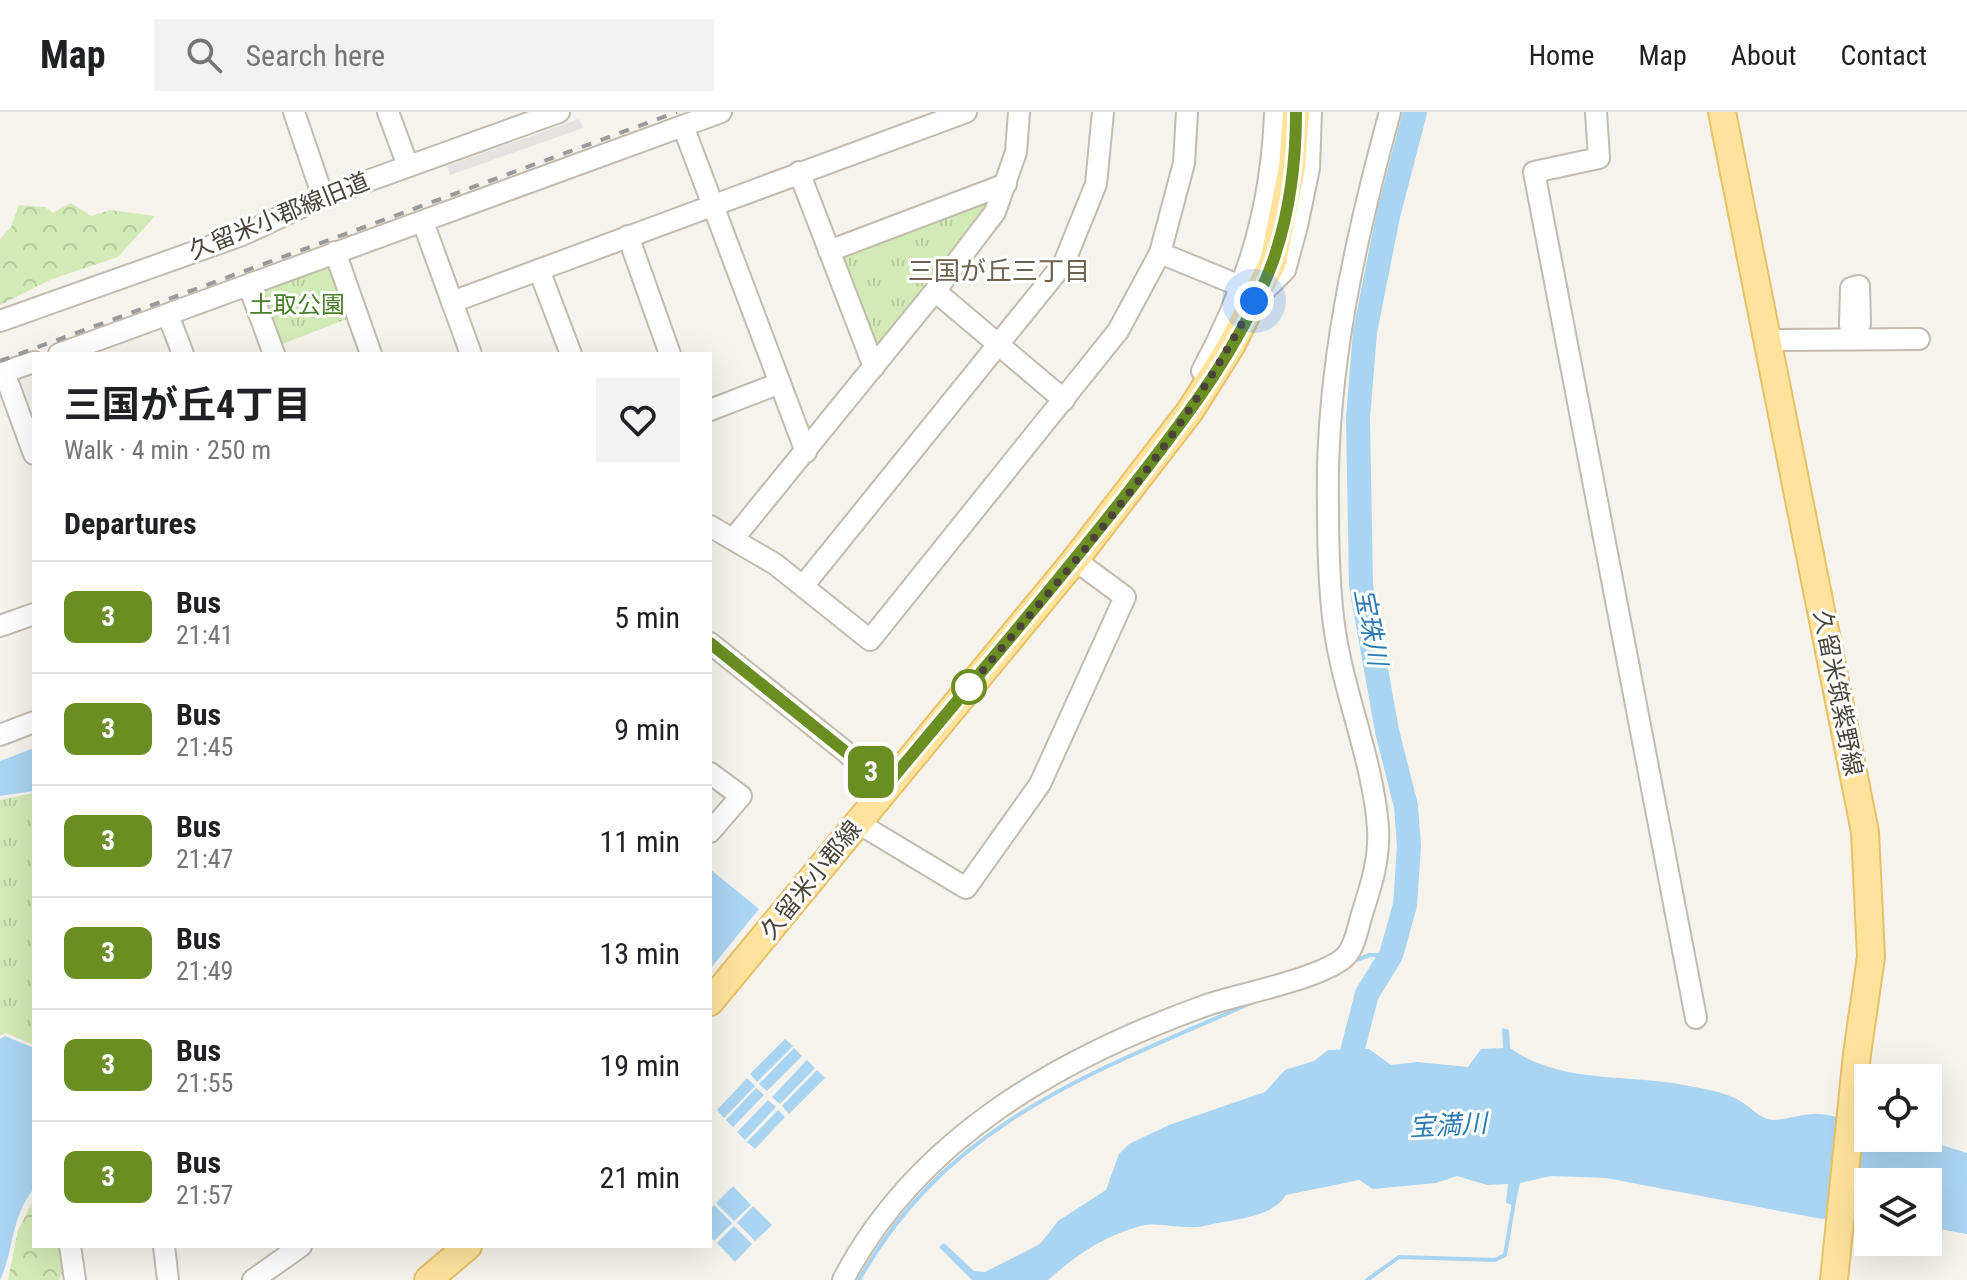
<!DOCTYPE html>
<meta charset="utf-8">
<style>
:root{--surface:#fff;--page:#f2f2f2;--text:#202124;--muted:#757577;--line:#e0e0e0}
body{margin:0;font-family:"Roboto Condensed","Noto Sans JP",sans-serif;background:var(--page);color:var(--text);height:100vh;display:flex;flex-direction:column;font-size:30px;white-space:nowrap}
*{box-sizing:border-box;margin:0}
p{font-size:26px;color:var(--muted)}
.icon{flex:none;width:44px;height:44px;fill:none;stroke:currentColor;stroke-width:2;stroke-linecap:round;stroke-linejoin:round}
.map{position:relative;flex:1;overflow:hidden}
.side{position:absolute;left:32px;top:240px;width:680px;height:896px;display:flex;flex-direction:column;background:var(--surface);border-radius:0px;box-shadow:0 8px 32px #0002}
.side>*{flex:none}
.badge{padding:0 16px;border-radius:12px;font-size:28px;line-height:52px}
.fabs{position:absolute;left:1854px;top:952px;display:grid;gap:16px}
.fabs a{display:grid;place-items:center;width:88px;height:88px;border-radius:0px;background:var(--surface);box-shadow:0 8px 32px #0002;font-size:40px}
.you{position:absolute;width:40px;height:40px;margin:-20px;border:6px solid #fff;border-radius:50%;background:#1a73e8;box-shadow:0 0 0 12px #1a73e833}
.map>.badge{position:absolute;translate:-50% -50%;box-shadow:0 0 0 4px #fff}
h2{padding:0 32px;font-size:30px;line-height:72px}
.round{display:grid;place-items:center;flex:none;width:84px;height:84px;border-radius:0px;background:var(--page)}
.summary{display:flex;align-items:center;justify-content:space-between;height:136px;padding:0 32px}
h1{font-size:38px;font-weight:700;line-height:60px}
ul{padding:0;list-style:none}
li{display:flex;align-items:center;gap:24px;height:112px;padding:0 32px;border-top:2px solid var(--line)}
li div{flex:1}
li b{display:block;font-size:30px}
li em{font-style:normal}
li .badge{min-width:88px;font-weight:700;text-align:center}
header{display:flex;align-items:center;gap:48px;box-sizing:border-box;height:112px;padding:0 40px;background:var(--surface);border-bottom:2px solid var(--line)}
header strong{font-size:38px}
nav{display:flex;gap:44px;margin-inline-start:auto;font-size:28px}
.search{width:560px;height:72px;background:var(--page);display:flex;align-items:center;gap:20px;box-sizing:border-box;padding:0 28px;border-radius:0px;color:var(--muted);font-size:30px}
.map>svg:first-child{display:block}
</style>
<header>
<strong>Map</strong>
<div class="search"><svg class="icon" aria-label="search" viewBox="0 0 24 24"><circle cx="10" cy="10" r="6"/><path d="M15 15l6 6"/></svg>Search here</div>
<nav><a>Home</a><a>Map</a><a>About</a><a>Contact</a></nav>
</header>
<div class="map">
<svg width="1967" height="1168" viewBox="0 0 1967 1168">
<defs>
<pattern id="forest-crowns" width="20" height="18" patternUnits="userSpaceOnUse" patternTransform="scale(2)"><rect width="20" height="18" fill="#d2eab5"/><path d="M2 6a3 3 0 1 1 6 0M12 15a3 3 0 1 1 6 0" fill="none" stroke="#b6ca9c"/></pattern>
<pattern id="park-tufts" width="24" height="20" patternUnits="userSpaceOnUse" patternTransform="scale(2)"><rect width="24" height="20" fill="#d2eab5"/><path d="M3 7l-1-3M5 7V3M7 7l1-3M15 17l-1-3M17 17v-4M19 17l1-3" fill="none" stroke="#b6ca9c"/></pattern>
</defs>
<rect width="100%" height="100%" fill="#f6f3ec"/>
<!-- forest -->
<g fill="url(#forest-crowns)">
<path d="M71,91L91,104L110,98L155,104L118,145L52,167L0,193V127L11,115L19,93L45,95L53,101Z"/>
<path d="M34,1087V1134H58L62,1161L59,1168H8L18,1118Z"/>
</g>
<!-- park -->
<g fill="url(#park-tufts)">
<path d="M989,84L994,91L880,239L872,237L839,146L842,140Z"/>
<path d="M327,150L333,154L352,205L277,234L260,174Z"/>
<path d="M34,681V933L6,921L0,924V688Z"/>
</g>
<!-- parking -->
<path fill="#e5e3e0" d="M579,7L583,16L450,63L447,54Z"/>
<!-- water -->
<g fill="#a9d4f2">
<path d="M34,636V679L0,684V649Z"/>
<path d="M710,757L759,797L710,857Z"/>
<path d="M1502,916L1509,918L1510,936C1562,973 1629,961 1689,974C1705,977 1729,981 1742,990C1751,996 1762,1008 1774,1008C1792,1007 1806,999 1828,1003C1843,1005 1851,1017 1868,1015V1026H1919L1967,1041V1122L1928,1115V1070H1868V1106L1846,1103L1822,1107L1606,1066L1551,1064L1520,1071L1515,1094L1506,1091L1508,1072L1487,1073L1457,1064L1436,1071L1373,1077L1359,1068L1286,1083C1271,1107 1231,1107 1204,1114C1182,1119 1159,1108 1137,1115C1102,1125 1075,1144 1048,1168H972L939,1135L944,1131L974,1159L985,1160L1040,1132L1058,1109L1106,1078L1119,1042L1129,1032L1169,1013L1265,980L1285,958L1314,949L1328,938L1369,937L1391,953L1417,950L1468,955L1481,937L1503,936Z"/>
<path d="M5,924L34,936V1076C9,1109 15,1137 0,1168V927Z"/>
<path d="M785,927L793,934L757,970L750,962Z"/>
<path d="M794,936L802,944L767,979L759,972Z"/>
<path d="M807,948L815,956L780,992L772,985Z"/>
<path d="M817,958L825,966L789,1002L782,994Z"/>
<path d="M747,966L755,974L724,1006L717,998Z"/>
<path d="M756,976L764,983L733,1015L726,1008Z"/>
<path d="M768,988L776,995L745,1028L737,1020Z"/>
<path d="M778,998L785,1005L755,1037L747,1030Z"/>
<path d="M733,1074L751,1093L734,1109L716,1091Z"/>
<path d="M714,1093L732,1111L714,1129L710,1125V1097Z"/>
<path d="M753,1094L772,1113L755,1129L737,1111Z"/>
<path d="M734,1114L752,1132L735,1150L717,1131Z"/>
</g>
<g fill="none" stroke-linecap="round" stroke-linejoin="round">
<!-- stream -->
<g stroke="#a9d4f2" stroke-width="4">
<path d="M1351,850L1370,843H1391"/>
<path d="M859,1168C947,1010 1096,959 1251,891"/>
<path d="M1367,1168L1399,1145L1495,1148L1505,1143L1514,1090"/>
</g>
<!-- river -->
<path stroke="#a9d4f2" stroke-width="24" d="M1345,967L1367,882L1391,843L1405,793L1409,734L1406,694L1387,619L1361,473L1358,306L1365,220L1388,104L1415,0"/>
<!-- minor casing -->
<g stroke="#c2bbae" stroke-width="24">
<g id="minor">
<path d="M294,0L323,85"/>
<path d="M388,0L408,54"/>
<path d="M1596,0L1599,46L1534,60L1696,906"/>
<path d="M683,14L806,340"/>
<path d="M799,60L874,255"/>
<path d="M423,110L471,242"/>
<path d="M628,124L670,242"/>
<path d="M829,139L1006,72"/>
<path d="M335,140L371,242"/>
<path d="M1160,141L1243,175"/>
<path d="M539,158L571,242"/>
<path d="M249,174L274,242"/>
<path d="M935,179L1064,288"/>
<path d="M1263,180L1285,158L1297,114L1309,56L1311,0"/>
<path d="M452,190L966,0"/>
<path d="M168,203L183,242"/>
<path d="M0,209L242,123L323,85L559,0"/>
<path d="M1850,213L1851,176L1859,174L1860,212"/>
<path d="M1769,228L1919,227"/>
<path d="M59,242L721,0"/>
<path d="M34,250L4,260L34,342"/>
<path d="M1202,259C1247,176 1272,94 1275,0"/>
<path d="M710,298L780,271"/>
<path d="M710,414L775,452L870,528L1118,219L1160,141L1184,51L1187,0"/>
<path d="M734,426L935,179L995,100L1016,40L1019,0"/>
<path d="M803,474L1064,151L1096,72L1103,0"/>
<path d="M0,514L34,502"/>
<path d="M710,531L887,673"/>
<path d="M0,623L34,610"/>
<path d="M710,661L741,684L710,720"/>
<path d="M858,711L966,776L1040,672L1125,485L1075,448"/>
<path d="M70,1134L75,1168"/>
<path d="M164,1134L168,1168"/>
<path d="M253,1168L301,1134"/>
<path d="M843,1168C917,1026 1061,945 1207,893C1239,882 1324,866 1346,844C1355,834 1358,815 1362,802C1371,774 1380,746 1378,716C1373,647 1343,581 1334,513C1329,475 1328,433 1328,394C1325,261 1355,128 1390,0"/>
</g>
</g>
<!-- major casing -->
<g stroke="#e6c16a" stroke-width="30">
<g id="major">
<path d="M1722,0L1865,720L1871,845L1857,942L1834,1168"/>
<path d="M710,890L1075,448L1190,299L1231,234L1273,150L1292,55L1296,0"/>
<path d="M428,1168L468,1134"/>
</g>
</g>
<!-- minor -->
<use href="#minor" stroke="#fff" stroke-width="20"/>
<!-- major -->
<use href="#major" stroke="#ffe39c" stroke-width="26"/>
<!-- rail -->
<path stroke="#9a9a9a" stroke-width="4" stroke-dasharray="10 10" stroke-linecap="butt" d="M0,249L677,0"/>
</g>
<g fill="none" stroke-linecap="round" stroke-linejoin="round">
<!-- line casing -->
<g stroke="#fff" stroke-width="18">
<path id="line" d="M710,531L887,673C968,575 1051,479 1129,379C1184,308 1242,234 1273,149C1289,103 1296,49 1296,0"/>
</g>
<!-- line -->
<use href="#line" stroke="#6b8e23" stroke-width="12"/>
<!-- walk -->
<path stroke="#4b4439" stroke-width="8" stroke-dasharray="0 14.4" d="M969,575L962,583C1068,458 1179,334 1254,189"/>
</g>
<!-- markers -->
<circle fill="#fff" stroke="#6b8e23" stroke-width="4" cx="969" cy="575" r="16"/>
<g text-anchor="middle" stroke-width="6" stroke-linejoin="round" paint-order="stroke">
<!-- street labels -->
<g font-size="24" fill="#4b4439" stroke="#fff">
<text transform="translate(279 104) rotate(-22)" y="8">久留米小郡線旧道</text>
<text transform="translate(1838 581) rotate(79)" y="8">久留米筑紫野線</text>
<text transform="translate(811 768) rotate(-51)" y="8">久留米小郡線</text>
</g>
<!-- park labels -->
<g font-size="24" fill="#4a7f2a" stroke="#fff">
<text x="297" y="201">土取公園</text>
</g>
<!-- neighbourhood labels -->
<g font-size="26" fill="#6e6250" stroke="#fff">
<text x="999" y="168">三国が丘三丁目</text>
</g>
<!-- water labels -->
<g font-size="26" font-style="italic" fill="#2e7ab2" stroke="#fff">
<text transform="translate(1371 515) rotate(79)" y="9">宝珠川</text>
<text transform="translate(1448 1013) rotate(-3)" y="9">宝満川</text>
</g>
</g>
</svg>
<div class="fabs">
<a><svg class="icon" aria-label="locate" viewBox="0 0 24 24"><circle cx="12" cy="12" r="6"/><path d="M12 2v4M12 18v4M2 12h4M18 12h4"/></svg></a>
<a><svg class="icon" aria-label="layers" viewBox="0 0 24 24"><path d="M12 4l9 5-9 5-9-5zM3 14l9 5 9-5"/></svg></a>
</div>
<div class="you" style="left:1254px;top:189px"></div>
<b class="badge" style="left:871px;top:660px;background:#6b8e23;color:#fff">3</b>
<section class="side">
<div class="summary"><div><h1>三国が丘4丁目</h1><p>Walk · 4 min · 250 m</p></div><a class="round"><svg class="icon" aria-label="heart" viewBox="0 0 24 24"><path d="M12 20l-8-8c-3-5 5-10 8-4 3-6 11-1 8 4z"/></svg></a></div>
<h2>Departures</h2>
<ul>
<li><span class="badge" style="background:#6b8e23;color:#fff">3</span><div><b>Bus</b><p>21:41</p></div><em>5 min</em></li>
<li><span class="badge" style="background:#6b8e23;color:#fff">3</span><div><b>Bus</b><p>21:45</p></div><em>9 min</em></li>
<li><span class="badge" style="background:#6b8e23;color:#fff">3</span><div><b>Bus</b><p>21:47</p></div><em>11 min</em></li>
<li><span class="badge" style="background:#6b8e23;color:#fff">3</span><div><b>Bus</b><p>21:49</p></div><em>13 min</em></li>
<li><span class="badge" style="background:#6b8e23;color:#fff">3</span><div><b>Bus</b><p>21:55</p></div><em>19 min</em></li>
<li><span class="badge" style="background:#6b8e23;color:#fff">3</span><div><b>Bus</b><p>21:57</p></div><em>21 min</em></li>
</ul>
</section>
</div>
